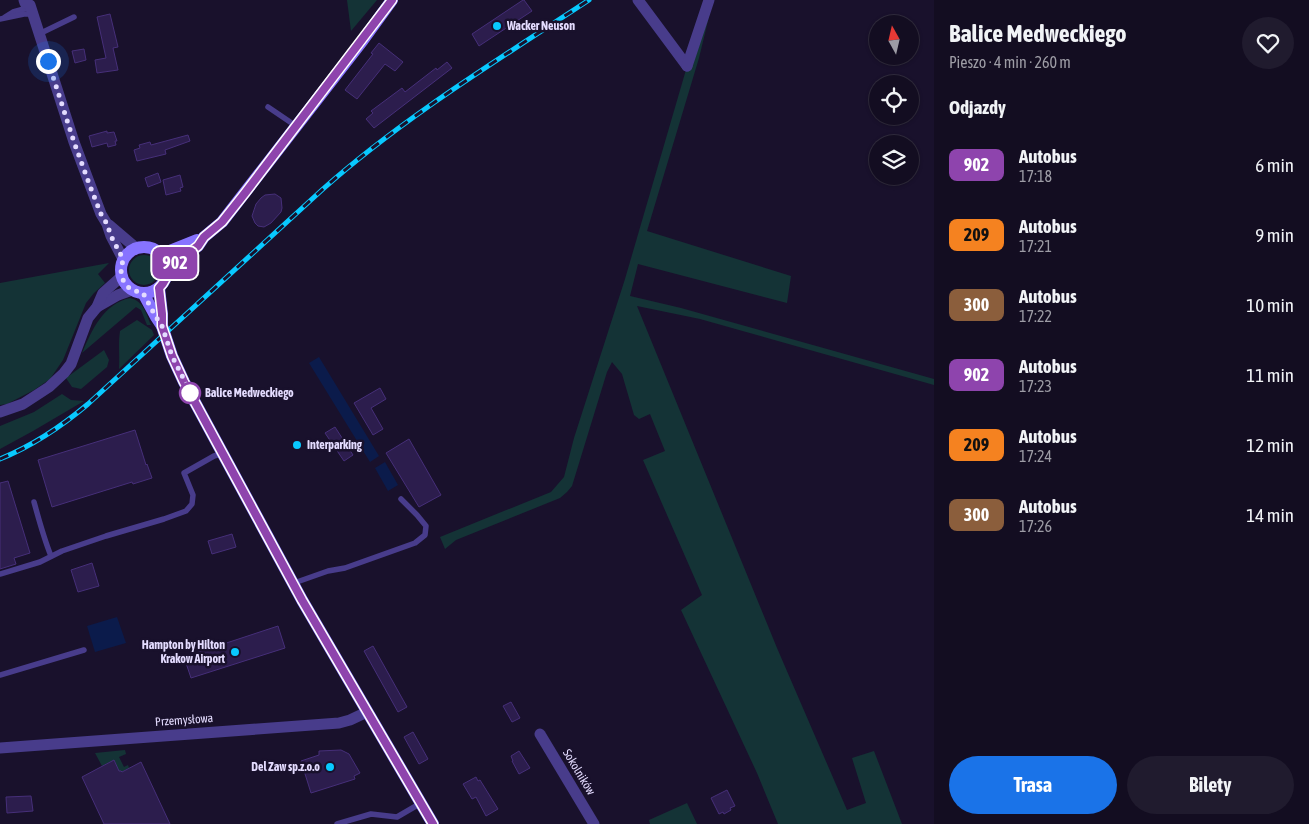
<!DOCTYPE html>
<html lang="pl">
<meta charset="utf-8">
<style>
:root{--surface:#130d21;--page:#201b2e;--text:#f1f3f6;--muted:#9d9ca5;--line:#322d3f;--accent:#1a73e8}
body{margin:0;font-family:"Asap Condensed",sans-serif;background:var(--page);color:var(--text);height:100vh;display:flex;flex-direction:column;font-size:19px;white-space:nowrap}
*{box-sizing:border-box;margin:0}
p{font-size:16px;color:var(--muted)}
.icon{flex:none;width:28px;height:28px;fill:none;stroke:currentColor;stroke-width:2;stroke-linecap:round;stroke-linejoin:round}
.map{position:relative;flex:1;overflow:hidden}
.side{display:flex;flex-direction:column;background:var(--surface);width:375px}
.side>*{flex:none}
.badge{padding:0 10px;border-radius:8px;font-size:18px;line-height:32px}
.needle{width:32px;rotate:352deg}
.controls{position:absolute;left:869px;top:15px;display:grid;gap:10px}
.controls a{display:grid;place-items:center;width:50px;height:50px;border-radius:50%;background:var(--surface);box-shadow:0 1px 4px #0004,0 0 0 1px var(--line);font-size:25px}
.you{position:absolute;width:25px;height:25px;margin:-12px;border:4px solid #fff;border-radius:50%;background:#1a73e8;box-shadow:0 0 0 8px #1a73e833}
.map>.badge{position:absolute;translate:-50% -50%;box-shadow:0 0 0 2px #fff}
h2{padding:0 15px;font-size:19px;line-height:45px}
.round{display:grid;place-items:center;flex:none;width:52px;height:52px;border-radius:26px;background:var(--page)}
.overview{display:flex;align-items:center;justify-content:space-between;height:85px;padding:0 15px}
h1{font-size:24px;font-weight:700;line-height:38px}
.cta{display:flex;gap:10px;margin-top:auto;padding:10px 15px}
.cta a{flex:1;height:58px;border-radius:30px;background:var(--accent);color:#fff;font-size:20px;font-weight:700;line-height:58px;text-align:center}
.cta a+a{background:var(--page);color:var(--text)}
ul{padding:0;list-style:none}
li{display:flex;align-items:center;gap:15px;height:70px;padding:0 15px}
li div{flex:1}
li b{display:block;font-size:19px}
li em{font-style:normal}
li .badge{min-width:55px;font-weight:700;text-align:center}
main{display:flex;flex:1;min-height:0}
.map>svg:first-child{display:block}
</style>
<main>
<div class="map">
<svg width="934" height="824" viewBox="0 0 934 824">
<rect width="100%" height="100%" fill="#19112c"/>
<!-- green -->
<g fill="#143336">
<path d="M347,0H377L351,31Z"/>
<path d="M713,0L699,58L647,231L791,276L787,303L638,264L630,296L681,308L934,379V385L700,319L637,306L777,648L847,810L866,803L852,758L874,751L902,824H778L757,773L681,610L702,595L643,460L665,451L650,414L639,419L634,415L622,374L612,362L607,372L572,486L567,492L560,498L456,540L445,549L440,537L551,492L564,477L574,438L625,279L690,56Z"/>
<circle cx="144" cy="270" r="15"/>
<path d="M109,263L98,274L105,283L94,293L86,303L63,360L50,379L34,390L7,404L0,405V283Z"/>
<path d="M130,298C144,301 146,314 151,325H147L141,310L136,307L82,353C92,330 103,304 130,298Z"/>
<path d="M137,320L152,330L154,335L119,369C120,356 118,344 120,331Z"/>
<path d="M104,350L109,360L107,367L81,389L72,387L66,378Z"/>
<path d="M62,394L71,400L84,401L33,431L0,449V426L34,412Z"/>
<path d="M125,750L126,754L119,757L124,767L128,765L129,768L122,772L121,771H119L114,760L102,766L95,753Z"/>
<path d="M687,803L697,824H650L649,820Z"/>
</g>
<!-- water -->
<g fill="#0b1b4b">
<path d="M319,357L379,456L370,462L309,363Z"/>
<path d="M385,462L398,485L388,491L375,468Z"/>
<path d="M117,617L126,643L95,652L87,626Z"/>
</g>
<!-- building -->
<g fill="#2c1d4d" stroke="#462f79">
<path d="M523,0H524L532,11L479,46L472,34Z"/>
<path d="M110,14L118,47L113,48L118,70L97,73L95,60L106,58L97,17Z"/>
<path d="M379,43L403,62L395,71L385,64L357,99L345,90L373,54L371,53Z"/>
<path d="M84,49L86,60L75,63L72,51Z"/>
<path d="M447,62L452,68L374,128L366,119L373,113L371,111L402,88L405,92L436,68L437,70Z"/>
<path d="M107,131V133L114,132L117,141H115L116,145L108,147L107,143L92,147L89,136Z"/>
<path d="M188,135L190,141L165,150L166,154L137,161L134,150L140,148L139,145L150,142L151,145Z"/>
<path d="M158,173L161,182L148,187L145,178Z"/>
<path d="M180,175L183,187L180,188L181,191L166,195L163,180Z"/>
<path d="M275,194L281,198L282,208L281,212L271,223L264,227L258,226L255,223L252,216L256,204L261,198L265,195Z"/>
<path d="M380,388L386,399L371,408L383,429L373,435L354,403Z"/>
<path d="M335,427L353,455L344,461L325,433Z"/>
<path d="M135,430L146,465L147,464L152,478L133,484L132,482L52,507L38,460Z"/>
<path d="M409,439L441,495L419,507L386,453Z"/>
<path d="M8,481L30,553L14,558L16,564L0,569V483Z"/>
<path d="M232,534L236,547L212,554L208,541Z"/>
<path d="M92,563L99,586L78,592L71,570Z"/>
<path d="M278,626L285,648L191,678L184,657Z"/>
<path d="M373,646L407,707L398,712L364,651Z"/>
<path d="M511,702L520,718L512,722L503,706Z"/>
<path d="M413,732L428,759L419,764L404,737Z"/>
<path d="M341,750L349,754L360,773L354,776L355,779L311,793L301,761L319,755V751Z"/>
<path d="M519,751L530,768L519,774L512,761H513L511,756Z"/>
<path d="M114,760L119,771H121L122,772L141,762L170,824H104L82,777Z"/>
<path d="M476,777L478,781L480,780L498,809L486,816L476,797L472,799L463,784Z"/>
<path d="M727,790L735,806L730,808L731,810L724,814L723,812L719,814L711,798Z"/>
<path d="M31,796L33,811L7,813L6,797Z"/>
</g>
<g fill="none" stroke-linecap="round" stroke-linejoin="round">
<!-- lane -->
<g stroke="#483c8b" stroke-width="5.5">
<path d="M5,17L13,12L31,7"/>
<path d="M0,19L24,14H33"/>
<path d="M39,34L74,17"/>
<path d="M268,107L296,126"/>
<path d="M34,502C39,520 44,539 51,556"/>
<path d="M0,574L40,562L62,551L106,536L164,519L186,511L192,504L193,495L184,473L214,456L224,453"/>
<path d="M294,583L328,571L345,568L415,543L425,535L426,526L417,515L401,499"/>
<path d="M0,675L84,650"/>
<path d="M337,824L371,814L397,817L421,803"/>
</g>
<!-- street -->
<g stroke="#483c8b" stroke-width="11">
<path d="M24,0L25,3L30,5L74,142L101,214L107,224L111,236L123,259"/>
<path d="M638,0L687,66"/>
<path d="M687,66L709,0"/>
<path d="M109,225L136,248"/>
<path d="M97,307L118,295L132,290"/>
<path d="M0,412L23,404L49,387L64,373L71,364L88,318L97,307L103,293L122,276"/>
<path d="M540,734L594,824"/>
<path d="M0,748L339,723L350,720L367,712"/>
</g>
<!-- secondary -->
<g stroke="#8773ff" stroke-width="12">
<circle cx="144" cy="270" r="23"/>
<path d="M162,254L197,240"/>
<path d="M168,268L198,246L204,237L222,222L363,40L392,0"/>
<path d="M159,288L162,314V326L172,356L184,382L302,600L433,824"/>
<path d="M143,293L156,317L162,326"/>
</g>
<!-- rail casing -->
<g stroke="#08c9ff" stroke-width="5">
<path id="rail" d="M0,459C32,446 62,426 88,404L323,189C404,117 498,60 589,0"/>
</g>
<!-- rail -->
<use href="#rail" stroke="#19112c" stroke-width="3" stroke-dasharray="9" stroke-linecap="butt"/>
</g>
<g fill="none" stroke-linecap="round" stroke-linejoin="round">
<!-- line casing -->
<g stroke="#fff" stroke-width="11">
<path id="line" d="M392,0L245,193L222,222L204,237L198,246L168,268C167,277 165,282 159,288L162,314V326L172,356L184,382L302,600L433,824"/>
</g>
<!-- line -->
<use href="#line" stroke="#8e44ad" stroke-width="8"/>
<!-- walk -->
<path stroke="#e4dcff" stroke-width="5" stroke-dasharray="0 9" d="M48,61L74,142L90,186L101,214L107,224L111,236L123,259L121,271L123,280L128,287L132,290L143,293L156,317L162,326L172,356L194,399L190,393"/>
</g>
<!-- markers -->
<g fill="#08c9ff" stroke="#19112c" stroke-width="2">
<circle cx="497" cy="26" r="5"/>
<circle cx="297" cy="445" r="5"/>
<circle cx="235" cy="652" r="5"/>
<circle cx="330" cy="767" r="5"/>
</g>
<circle fill="#fff" stroke="#8e44ad" stroke-width="2.5" cx="190" cy="393" r="10"/>
<g text-anchor="middle" stroke-width="5" stroke-linejoin="round" paint-order="stroke">
<!-- poi labels -->
<g font-size="12" font-weight="bold" fill="#e4dcff" stroke="#19112c" text-anchor="start">
<text x="507" y="30">Wacker Neuson</text>
<text x="307" y="449">Interparking</text>
<text x="225" y="649" text-anchor="end">Hampton by Hilton<tspan x="225" dy="14">Krakow Airport</tspan></text>
<text x="320" y="771" text-anchor="end">Del Zaw sp.z.o.o</text>
</g>
<!-- stop labels -->
<g font-size="12" font-weight="bold" fill="#e4dcff" stroke="#19112c" text-anchor="start">
<text x="205" y="397">Balice Medweckiego</text>
</g>
<!-- street labels -->
<g font-size="12" fill="#e4dcff" stroke="#19112c">
<text transform="translate(184 720) rotate(-4)" y="4">Przemysłowa</text>
<text transform="translate(579 772) rotate(59)" y="4">Sokolników</text>
</g>
</g>
</svg>
<div class="controls">
<a><svg class="needle" viewBox="-14 -14 28 28"><path d="M0-13l5 13h-10z" fill="#e53935"/><path d="M0 13l5-13h-10z" fill="#9d9ca5"/></svg></a>
<a><svg class="icon" aria-label="locate" viewBox="0 0 24 24"><circle cx="12" cy="12" r="6"/><path d="M12 2v4M12 18v4M2 12h4M18 12h4"/></svg></a>
<a><svg class="icon" aria-label="layers" viewBox="0 0 24 24"><path d="M12 4l9 5-9 5-9-5zM3 14l9 5 9-5"/></svg></a>
</div>
<div class="you" style="left:48px;top:61px"></div>
<b class="badge" style="left:175px;top:263px;background:#8e44ad;color:#fff">902</b>
</div>
<section class="side">
<div class="overview"><div><h1>Balice Medweckiego</h1><p>Pieszo · 4 min · 260 m</p></div><a class="round"><svg class="icon" aria-label="heart" viewBox="0 0 24 24"><path d="M12 20l-8-8c-3-5 5-10 8-4 3-6 11-1 8 4z"/></svg></a></div>
<h2>Odjazdy</h2>
<ul>
<li><span class="badge" style="background:#8e44ad;color:#fff">902</span><div><b>Autobus</b><p>17:18</p></div><em>6 min</em></li>
<li><span class="badge" style="background:#f58220;color:#111">209</span><div><b>Autobus</b><p>17:21</p></div><em>9 min</em></li>
<li><span class="badge" style="background:#8b5e3c;color:#fff">300</span><div><b>Autobus</b><p>17:22</p></div><em>10 min</em></li>
<li><span class="badge" style="background:#8e44ad;color:#fff">902</span><div><b>Autobus</b><p>17:23</p></div><em>11 min</em></li>
<li><span class="badge" style="background:#f58220;color:#111">209</span><div><b>Autobus</b><p>17:24</p></div><em>12 min</em></li>
<li><span class="badge" style="background:#8b5e3c;color:#fff">300</span><div><b>Autobus</b><p>17:26</p></div><em>14 min</em></li>
</ul>
<div class="cta"><a>Trasa</a><a>Bilety</a></div>
</section>
</main>
